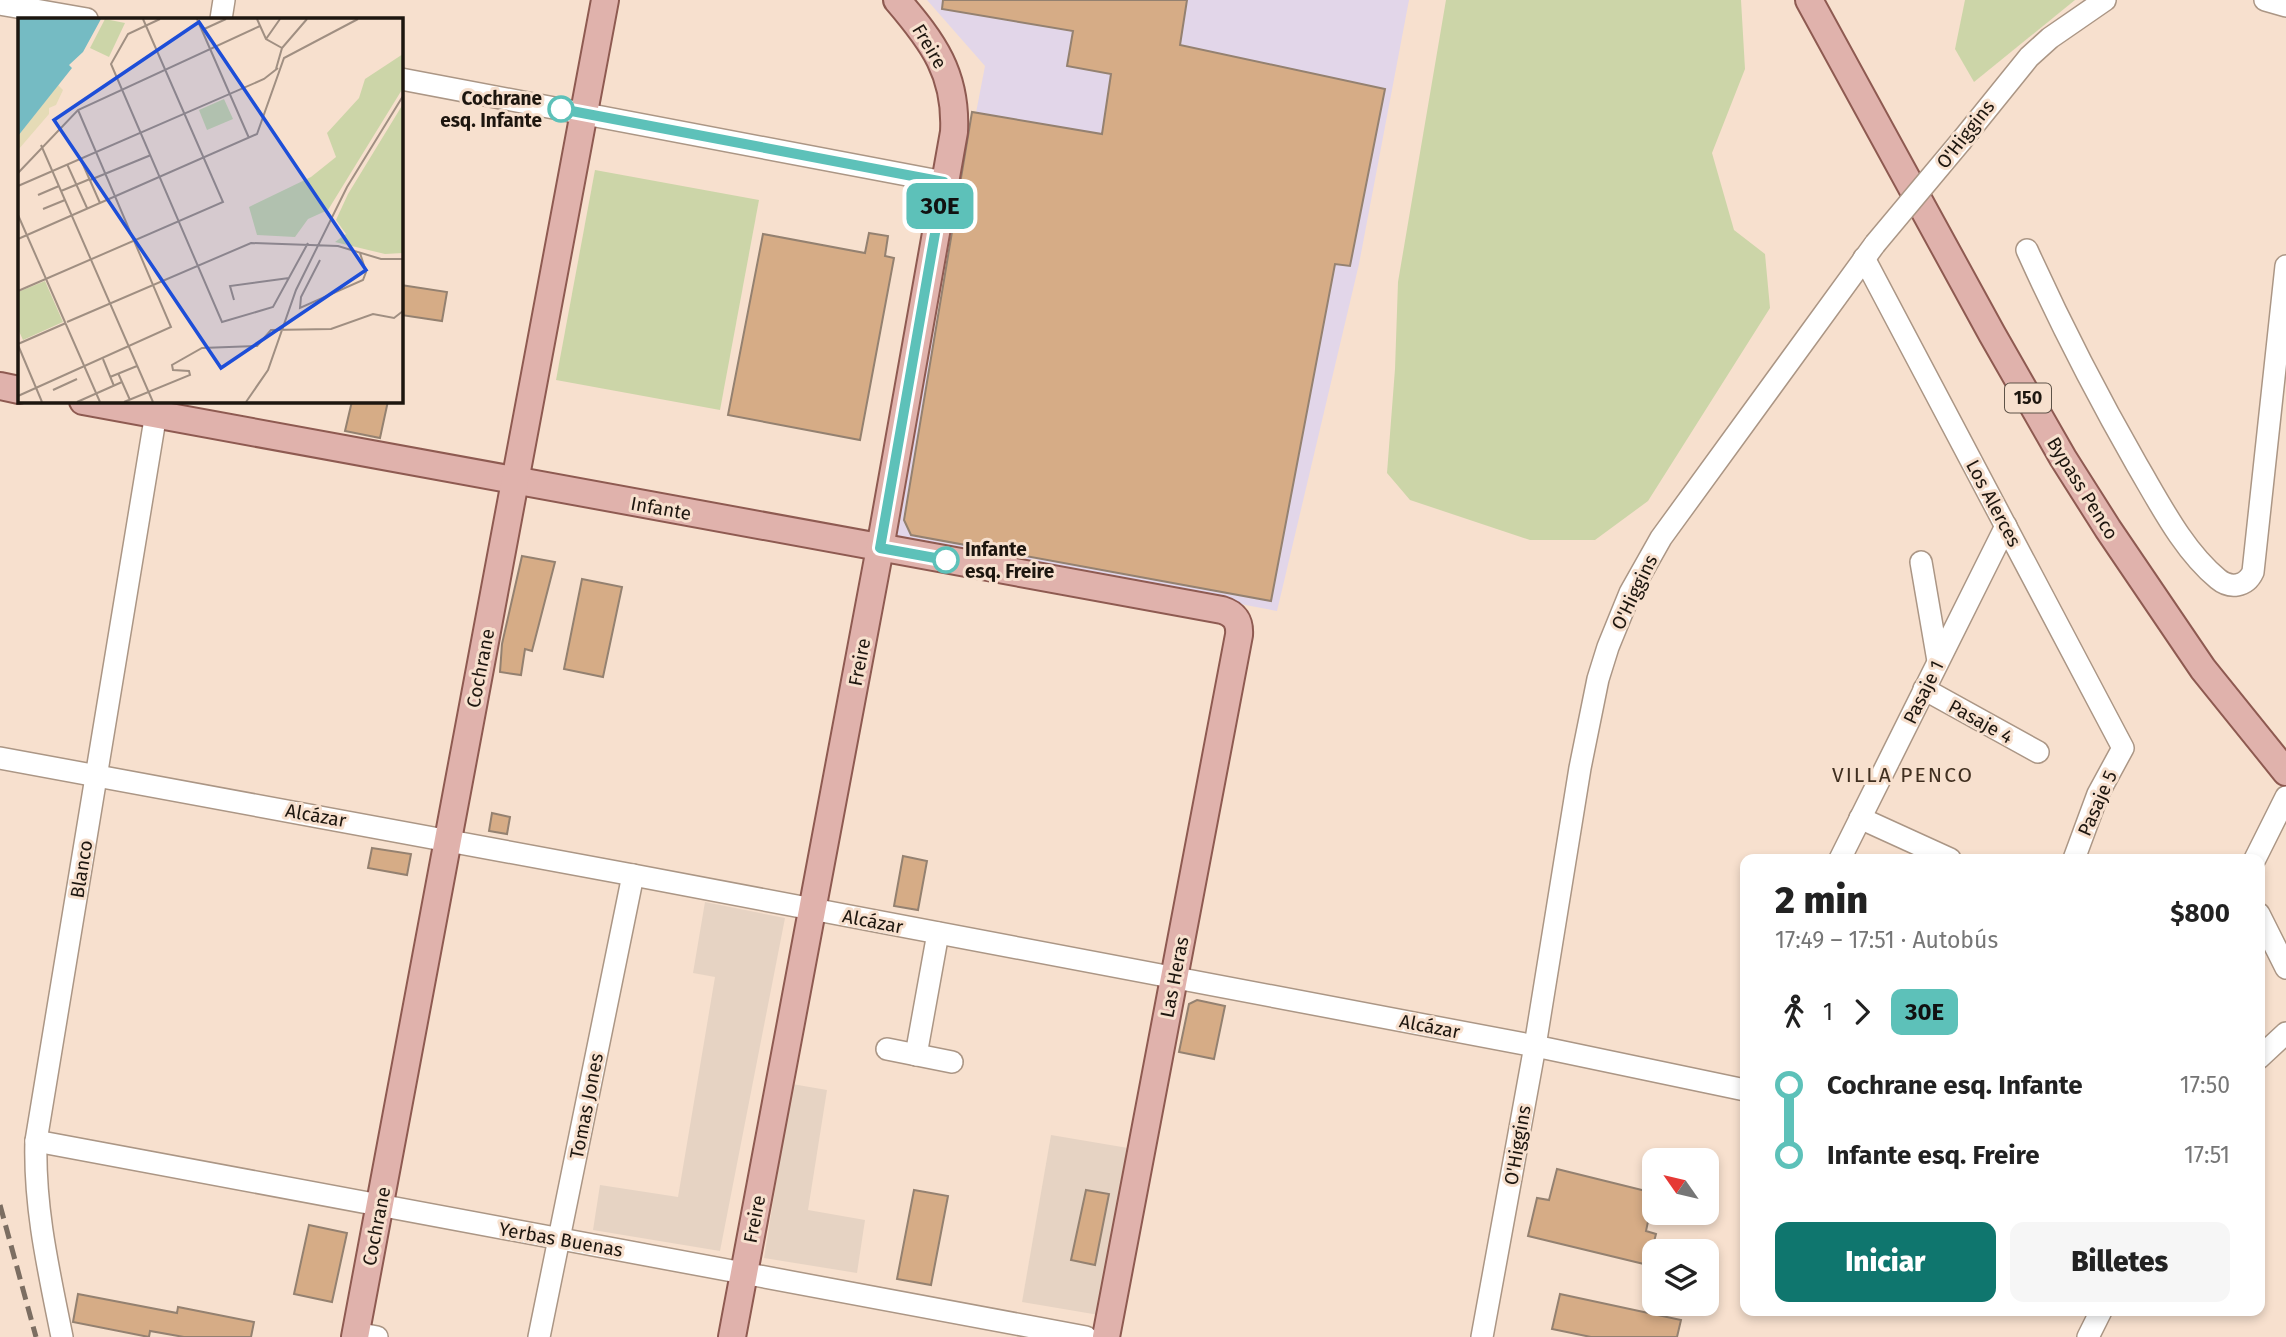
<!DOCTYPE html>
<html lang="es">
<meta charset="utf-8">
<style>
:root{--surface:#fff;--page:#f6f6f6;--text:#222;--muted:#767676;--accent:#0f766e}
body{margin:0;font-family:"Fira Sans",sans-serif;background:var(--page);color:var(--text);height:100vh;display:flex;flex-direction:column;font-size:26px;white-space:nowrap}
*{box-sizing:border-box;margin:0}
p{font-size:23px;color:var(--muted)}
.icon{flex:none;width:38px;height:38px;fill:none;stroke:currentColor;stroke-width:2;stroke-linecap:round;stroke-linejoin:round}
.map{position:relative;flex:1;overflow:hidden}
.details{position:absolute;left:1740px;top:854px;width:525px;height:462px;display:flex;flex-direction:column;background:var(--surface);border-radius:14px;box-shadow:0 4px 10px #0003}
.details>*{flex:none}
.badge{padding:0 14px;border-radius:10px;font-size:24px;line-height:46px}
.needle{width:46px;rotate:304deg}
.fabs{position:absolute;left:1642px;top:1148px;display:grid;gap:14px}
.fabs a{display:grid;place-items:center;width:77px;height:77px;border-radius:14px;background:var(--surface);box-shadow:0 4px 10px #0003;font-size:35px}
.map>.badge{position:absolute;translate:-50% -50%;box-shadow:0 0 0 4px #fff}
.legs{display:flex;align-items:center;gap:10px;height:77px;padding:0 35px;font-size:23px}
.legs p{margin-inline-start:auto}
.headline{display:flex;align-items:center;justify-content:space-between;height:119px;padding:0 35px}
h1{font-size:38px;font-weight:800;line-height:52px}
.action{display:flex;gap:14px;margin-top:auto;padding:14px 35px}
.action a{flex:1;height:80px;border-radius:14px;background:var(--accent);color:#fff;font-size:28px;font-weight:800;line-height:80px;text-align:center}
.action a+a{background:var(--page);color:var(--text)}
ul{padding:0 35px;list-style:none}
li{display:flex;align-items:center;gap:24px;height:70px;font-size:26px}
li i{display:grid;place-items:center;width:10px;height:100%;margin:0 9px;background:currentColor}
li i::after{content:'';width:18px;height:18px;margin:-9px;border:5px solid;border-radius:50%;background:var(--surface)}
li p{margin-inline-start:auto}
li:first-child i{background:linear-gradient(#0000 50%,currentColor 0)}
li:last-child i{background:linear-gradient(currentColor 50%,#0000 0)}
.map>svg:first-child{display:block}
</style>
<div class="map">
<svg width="2286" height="1337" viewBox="0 0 2286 1337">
<rect width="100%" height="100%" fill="#f7e0ce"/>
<!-- commercial -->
<g fill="#e6d3c3">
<path d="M705,902L785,918L720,1251L593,1230L600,1185L678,1197L715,977L693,973Z"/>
<path d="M792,1084L827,1090L808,1210L865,1220L857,1273L764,1258Z"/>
<path d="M1051,1135L1128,1148L1099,1315L1022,1302Z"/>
</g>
<!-- industrial -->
<path fill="#e2d6e9" d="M927,0H1409L1359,264L1277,611L894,539L985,66Z"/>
<!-- green -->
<g fill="#ccd5a8">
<path d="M1446,0H1741L1745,69L1712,153L1734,230L1765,254L1770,308L1648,501L1595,540H1530L1410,500L1387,473L1395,369L1398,282Z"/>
<path d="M1965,0H2075L1974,82L1955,49Z"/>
<path d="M595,170L759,200L720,410L556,380Z"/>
</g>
<!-- building -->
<g fill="#d6ac86" stroke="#948170" stroke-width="2">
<path d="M943,0H1187L1180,45L1385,89L1350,266L1335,264L1271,601L911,535L904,520L972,112L1102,134L1111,74L1067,66L1073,31L942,9Z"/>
<path d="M869,233L888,236L885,256L894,258L860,440L728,415L763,234L865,253Z"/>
<path d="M401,285L447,292L442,321L401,315Z"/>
<path d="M352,401H388L380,438L345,431Z"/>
<path d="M522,556L555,562L532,651L525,649L521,675L500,672L502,644Z"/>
<path d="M582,579L622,587L603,677L564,669Z"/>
<path d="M492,813L510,817L507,834L489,831Z"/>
<path d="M372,848L411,854L407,875L368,868Z"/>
<path d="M903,856L927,861L918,910L894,906Z"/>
<path d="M1197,1000L1225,1006L1214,1059L1179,1052L1189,1004Z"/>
<path d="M1557,1169L1654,1193L1646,1231L1656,1234L1648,1265L1528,1236L1537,1198L1549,1200Z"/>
<path d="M914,1190L948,1196L931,1285L897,1279Z"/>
<path d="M1086,1190L1109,1194L1095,1265L1071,1260Z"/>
<path d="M309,1225L347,1233L332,1302L294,1294Z"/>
<path d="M78,1294L177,1313L178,1307L254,1322L251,1337H184L150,1331L149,1337L73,1322Z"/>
<path d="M1560,1294L1681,1320L1677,1337H1591L1552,1329Z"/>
</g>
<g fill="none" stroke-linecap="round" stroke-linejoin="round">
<!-- minor casing -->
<g stroke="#ab9685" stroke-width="24">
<g id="minor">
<path d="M2265,0L2286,6"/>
<path d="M0,4L87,19"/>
<path d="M221,19L224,0"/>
<path d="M401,79L944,182"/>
<path d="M1962,140L2029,57L2050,38L2105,0"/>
<path d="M2027,250C2060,323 2097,395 2137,465C2160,504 2183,550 2218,579C2230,589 2246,587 2253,572L2286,266"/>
<path d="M1864,258L2123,748L2098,794L2074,859"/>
<path d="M1921,562L1938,661"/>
<path d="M1924,689L2038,752"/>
<path d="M0,758L633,875L1535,1046L1745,1090"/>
<path d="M1860,818L1950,859"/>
<path d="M1840,859L2006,526"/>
<path d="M2255,859L2286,797"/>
<path d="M2259,914L2286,968"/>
<path d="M887,1049L952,1062"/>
<path d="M916,1055L938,933"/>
<path d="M2259,1058L2286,1033"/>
<path d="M36,1141L1086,1337"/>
<path d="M356,1333L377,1337"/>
<path d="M62,1337C49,1272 34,1208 36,1141L158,401"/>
<path d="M539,1337L633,875"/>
<path d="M1482,1337L1535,1046L1580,768L1598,679L1608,647L1630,593L1661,538L1875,244"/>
<path d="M2088,1337L2101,1311"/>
</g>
</g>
<!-- major casing -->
<g stroke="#8e5a51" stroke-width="30">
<g id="major">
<path d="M1809,0L1992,334L2063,458L2108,529L2203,669L2286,772"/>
<path d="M0,386L19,390"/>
<path d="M83,401L1222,610C1235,614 1240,622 1239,635L1106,1337"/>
<path d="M355,1337L605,0"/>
<path d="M732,1337L880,548L954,132C957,74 933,42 897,0"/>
</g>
</g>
<!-- minor -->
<use href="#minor" stroke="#fff" stroke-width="21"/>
<!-- major -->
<use href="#major" stroke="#e0b2ac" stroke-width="26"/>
<!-- rail -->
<path stroke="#7c6e62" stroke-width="5" stroke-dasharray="14 7" stroke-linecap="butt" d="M0,1205L36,1337"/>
<!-- minor-bridge casing -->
<g stroke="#ab9685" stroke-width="24" stroke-linecap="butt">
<path id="minor-bridge" d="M1875,244L1962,140"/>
</g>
<!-- minor-bridge -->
<use href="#minor-bridge" stroke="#fff" stroke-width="21"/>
</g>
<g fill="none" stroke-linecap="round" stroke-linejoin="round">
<!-- line-1 casing -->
<g stroke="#fff" stroke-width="16">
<path id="line-1" d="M561,109L944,182L880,548L946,560"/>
</g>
<!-- line-1 -->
<use href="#line-1" stroke="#5dc1b9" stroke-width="10"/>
</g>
<!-- markers -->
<g fill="#fff" stroke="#5dc1b9" stroke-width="3.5">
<circle cx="561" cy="109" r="12"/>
<circle cx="946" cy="560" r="12"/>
</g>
<g text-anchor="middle" stroke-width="6" stroke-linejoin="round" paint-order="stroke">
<!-- shield labels -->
<rect fill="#f7e0ce" stroke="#5e5348" stroke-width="2" x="2005" y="383.5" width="46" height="29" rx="5"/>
<g font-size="18" font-weight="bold" fill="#1d160f">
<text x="2028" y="404">150</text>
</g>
<!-- street labels -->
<g font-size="19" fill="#1d160f" stroke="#f7e0ce">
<text transform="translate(930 46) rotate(59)" y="7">Freire</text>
<text transform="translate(1965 134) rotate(-52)" y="7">O'Higgins</text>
<text transform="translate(2083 488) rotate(58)" y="7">Bypass Penco</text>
<text transform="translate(1994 503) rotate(62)" y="7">Los Alerces</text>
<text transform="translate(661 508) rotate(10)" y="7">Infante</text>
<text transform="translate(1634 592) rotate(-64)" y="7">O'Higgins</text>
<text transform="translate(859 662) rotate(-79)" y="7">Freire</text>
<text transform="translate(480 668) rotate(-79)" y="7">Cochrane</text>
<text transform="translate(1923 692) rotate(-64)" y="7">Pasaje 1</text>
<text transform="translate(1981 721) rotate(29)" y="7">Pasaje 4</text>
<text transform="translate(2097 803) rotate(-66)" y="7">Pasaje 5</text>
<text transform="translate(316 815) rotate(10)" y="7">Alcázar</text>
<text transform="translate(81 869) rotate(-81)" y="7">Blanco</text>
<text transform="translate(873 921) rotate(11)" y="7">Alcázar</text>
<text transform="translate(1174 977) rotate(-79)" y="7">Las Heras</text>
<text transform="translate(1430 1026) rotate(11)" y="7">Alcázar</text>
<text transform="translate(586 1106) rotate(-79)" y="7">Tomas Jones</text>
<text transform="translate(1517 1145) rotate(-80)" y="7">O'Higgins</text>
<text transform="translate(754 1219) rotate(-79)" y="7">Freire</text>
<text transform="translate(376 1226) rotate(-79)" y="7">Cochrane</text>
<text transform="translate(561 1239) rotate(10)" y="7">Yerbas Buenas</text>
</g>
<!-- stop labels -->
<g font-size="19" font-weight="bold" fill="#1d160f" stroke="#f7e0ce" text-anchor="end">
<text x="542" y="105">Cochrane<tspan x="542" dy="22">esq. Infante</tspan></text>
<text x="965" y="556" text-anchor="start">Infante<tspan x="965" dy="22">esq. Freire</tspan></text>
</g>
<!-- neighbourhood labels -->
<g font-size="21" letter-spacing="2" fill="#402f20" stroke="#f7e0ce">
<text x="1903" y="782">VILLA PENCO</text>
</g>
</g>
<!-- overview -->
<g transform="translate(18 18)">
<rect width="385" height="385" fill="#f7e0ce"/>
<path d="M87,1L107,5L91,39L72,30ZM385,36V70L310,192L290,201L277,219L239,217L231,189L293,159L318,139L309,115L341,80L347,61ZM206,81L215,101L189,112L181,92ZM385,86V235L367,236L317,224L328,216L318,202L330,176ZM27,263L45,304L5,322L0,311V274Z" fill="#ccd5a8"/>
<path d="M40,67L45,72L38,87L31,90V96L0,132V118Z" fill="#e5dbb6"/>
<path d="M0,1H83L65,34L51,47L54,50L0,118Z" fill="#75bbc3"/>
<path fill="none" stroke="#a08f82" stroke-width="2" d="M142,1L110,16L93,46L204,304L255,289L290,225M179,1L231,120M239,1L248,21L264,30M184,12L208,1M248,21L262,1M258,51L264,30L289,1M23,127L135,384M63,142L82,185M49,146L69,190M0,155L60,92L242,8M72,162L133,137M0,168L246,61L260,50M43,173L72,161M20,177L41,168M25,191L47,182M0,197L82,384M0,221L239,116L266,40L340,1M302,242L283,279L282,290L345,262L348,254L342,235M0,273L205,184L125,1M216,282L212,268L271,260M49,304L233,225L320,228L363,241H385M0,326L48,305M0,327L24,384M85,341L96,368M100,355L112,382M92,359L119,348M35,372L59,361M0,378L153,309L60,92M59,384L104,364M106,384L172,357L171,353L155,352L154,347L184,330L239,328L253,312L313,311L355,296L376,300L385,293M228,384L250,352L278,272L329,169L385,78"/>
<path fill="#1d4ed8" fill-opacity="0.15" stroke="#1d4ed8" stroke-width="3.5" d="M181,4L348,252L203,350L36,102Z"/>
<rect width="385" height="385" fill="none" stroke="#1d160f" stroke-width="3.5"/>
</g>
</svg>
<div class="fabs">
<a><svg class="needle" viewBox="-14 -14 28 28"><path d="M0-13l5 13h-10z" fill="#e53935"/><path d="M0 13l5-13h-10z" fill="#767676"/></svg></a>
<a><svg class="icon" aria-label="layers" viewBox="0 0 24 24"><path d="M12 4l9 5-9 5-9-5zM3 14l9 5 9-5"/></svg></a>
</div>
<b class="badge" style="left:940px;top:206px;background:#5dc1b9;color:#111">30E</b>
<section class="details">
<div class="headline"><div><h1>2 min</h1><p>17:49 – 17:51 · Autobús</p></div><b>$800</b></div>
<div class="legs"><svg class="icon" aria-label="walk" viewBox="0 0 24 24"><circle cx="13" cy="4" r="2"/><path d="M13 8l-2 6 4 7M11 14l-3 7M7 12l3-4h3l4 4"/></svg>1<svg class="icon" aria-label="forward" viewBox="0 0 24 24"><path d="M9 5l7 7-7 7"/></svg><b class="badge" style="background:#5dc1b9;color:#111">30E</b></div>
<ul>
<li><i style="color:#5dc1b9"></i><b>Cochrane esq. Infante</b><p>17:50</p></li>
<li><i style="color:#5dc1b9"></i><b>Infante esq. Freire</b><p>17:51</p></li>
</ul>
<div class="action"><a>Iniciar</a><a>Billetes</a></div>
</section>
</div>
